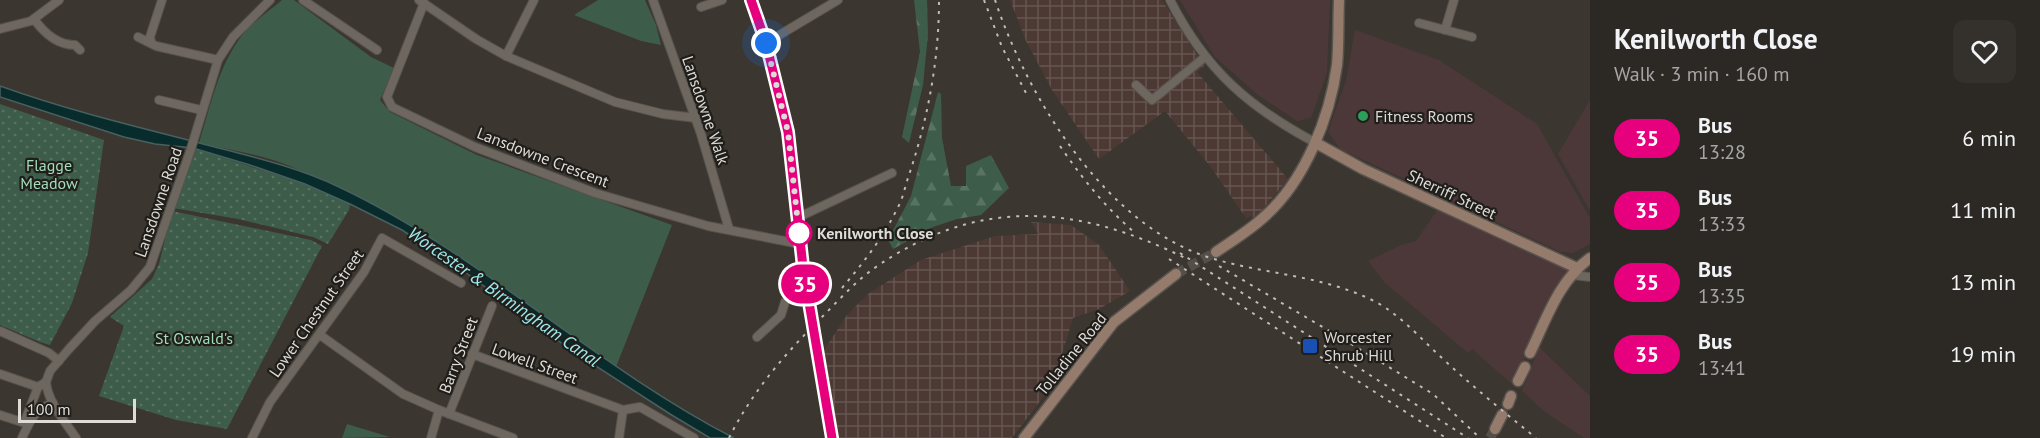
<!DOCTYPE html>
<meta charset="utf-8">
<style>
:root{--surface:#2c2823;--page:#34302b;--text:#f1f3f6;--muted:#a6a6a6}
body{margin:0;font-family:"PT Sans",sans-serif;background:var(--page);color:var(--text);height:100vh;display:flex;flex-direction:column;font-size:22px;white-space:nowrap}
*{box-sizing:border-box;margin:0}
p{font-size:20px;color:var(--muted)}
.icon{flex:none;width:33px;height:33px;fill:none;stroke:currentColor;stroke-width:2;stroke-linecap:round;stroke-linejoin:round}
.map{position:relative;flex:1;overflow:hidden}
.drawer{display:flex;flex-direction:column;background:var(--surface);width:450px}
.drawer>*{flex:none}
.badge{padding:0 12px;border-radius:20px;font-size:21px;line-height:39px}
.scale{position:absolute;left:18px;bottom:15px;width:118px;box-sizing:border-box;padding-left:6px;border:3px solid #dfdbd7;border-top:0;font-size:16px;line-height:21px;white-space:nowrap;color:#dfdbd7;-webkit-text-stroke:4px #201e1a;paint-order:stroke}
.you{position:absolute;width:30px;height:30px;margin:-15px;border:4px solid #fff;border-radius:50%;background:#1a73e8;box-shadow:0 0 0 9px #1a73e833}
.map>.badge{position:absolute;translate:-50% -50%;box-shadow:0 0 0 3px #fff}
.round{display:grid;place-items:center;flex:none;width:63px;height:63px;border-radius:12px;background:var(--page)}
.overview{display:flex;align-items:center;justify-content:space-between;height:102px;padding:0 24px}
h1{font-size:28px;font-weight:700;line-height:45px}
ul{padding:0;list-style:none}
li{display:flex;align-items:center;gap:18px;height:72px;padding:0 24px}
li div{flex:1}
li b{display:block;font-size:22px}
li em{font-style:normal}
li .badge{min-width:66px;font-weight:700;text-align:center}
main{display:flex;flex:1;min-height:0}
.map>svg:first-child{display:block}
</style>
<main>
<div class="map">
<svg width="1590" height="438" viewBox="0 0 1590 438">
<defs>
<pattern id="industrial-grid" width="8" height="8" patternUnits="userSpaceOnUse" patternTransform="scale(1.5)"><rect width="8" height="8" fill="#4d3934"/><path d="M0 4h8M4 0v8" fill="none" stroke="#665551"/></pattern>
<pattern id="forest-firs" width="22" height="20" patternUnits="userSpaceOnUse" patternTransform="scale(1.5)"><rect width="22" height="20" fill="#3d5c4a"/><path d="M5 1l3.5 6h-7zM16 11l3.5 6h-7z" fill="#597363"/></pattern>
<pattern id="park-dots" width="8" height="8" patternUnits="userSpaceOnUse" patternTransform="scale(1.5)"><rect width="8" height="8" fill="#3d5c4a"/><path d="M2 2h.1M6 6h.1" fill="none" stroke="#597363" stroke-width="1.8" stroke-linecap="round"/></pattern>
</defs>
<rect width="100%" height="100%" fill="#3b362f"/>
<!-- commercial -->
<g fill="#4d3839">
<path d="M1180,0H1330L1327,73L1311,118L1297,121L1258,95L1215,57Z"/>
<path d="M1355,30L1439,60L1537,124L1590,218V244L1573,253L1561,252L1340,149L1328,132L1346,80Z"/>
<path d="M1590,100V211L1558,154Z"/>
<path d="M1438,209L1568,270L1512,384L1472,349L1468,353L1384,282L1368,261L1401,245L1416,241Z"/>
<path d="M1539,347L1590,396V438H1584L1545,412L1522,391Z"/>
</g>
<!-- industrial -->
<g fill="url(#industrial-grid)">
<path d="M1010,0H1162L1204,66L1197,72L1288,179L1262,210L1252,219L1251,216L1246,218L1210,166L1165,111L1099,159L1052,90L1026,41Z"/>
<path d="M1031,222L1071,225L1099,245L1130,291L1099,309L1073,318L1053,384L1012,438H839L824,350L847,315L868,294L921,260L995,236L1038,234Z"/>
</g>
<!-- green -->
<g fill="#3d5c4a">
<path d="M282,0H294L371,57L394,68L380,100L390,112L477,155L672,225L616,367C511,293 408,212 287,165C260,154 228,150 199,143C211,105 218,66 243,34C254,21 269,11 282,0Z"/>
<path d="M598,0H645L656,25L661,45L641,41L574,15Z"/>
<path d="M347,424L390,437L342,438Z"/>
</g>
<!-- forest -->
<g fill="url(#forest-firs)">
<path d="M914,0H927L928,34L923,85L909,143L902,137L920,52Z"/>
<path d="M938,92L941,94L942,138L951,186H966V166L991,155L1009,188L981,215L957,219L933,227L893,249L888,240L911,196Z"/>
</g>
<!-- park -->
<g fill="url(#park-dots)">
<path d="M0,104L104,140L88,253L72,303L50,345L40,342L0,325Z"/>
<path d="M193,148L305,184L350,204L349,210L328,244L313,237L238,219L173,208Z"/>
<path d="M172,211L311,240L322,246L227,429L176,420L99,396L124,326L110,317L152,279L159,264Z"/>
</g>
<!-- water -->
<path fill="#082b2c" stroke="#48605f" stroke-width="1.5" d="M0,86C61,108 125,124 188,140C239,154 291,164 339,187C479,253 596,367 734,438H710L670,414L571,350L454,264L402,230L350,204L305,184L250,165L193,148L155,144L124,137L0,97Z"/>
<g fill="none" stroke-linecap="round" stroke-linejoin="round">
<!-- secondary-tunnel -->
<g stroke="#544f48" stroke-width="10" stroke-dasharray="10 5" stroke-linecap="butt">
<path d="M1176,274L1216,252"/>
<path d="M1490,438L1495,429"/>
</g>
<!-- street casing -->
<g stroke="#57524d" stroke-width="10">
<g id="street">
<path d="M303,0L377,50"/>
<path d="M419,0L476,39L506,56L615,102L663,114L696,118"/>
<path d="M653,0L701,134L729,229"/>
<path d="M1170,0C1205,69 1248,107 1316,143"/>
<path d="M424,3L387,97L392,107L475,147L595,193L708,226L800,244"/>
<path d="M701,7L722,0"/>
<path d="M34,19C44,33 57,45 75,45L80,50"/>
<path d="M1419,23L1472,37"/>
<path d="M0,29L31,21L59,0"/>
<path d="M1445,30L1454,0"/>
<path d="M138,37L156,46L218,60"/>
<path d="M151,42L150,37L162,0"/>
<path d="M766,43L838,0"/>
<path d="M506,56L534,0"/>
<path d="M1136,85L1152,100L1205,57"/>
<path d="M159,100L201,110"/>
<path d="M797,218L892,173"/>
<path d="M1573,275L1590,277"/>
<path d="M0,331L49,353L59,361"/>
<path d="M320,335L403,394L439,410L513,438"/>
<path d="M757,337L781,315L785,302L792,293L806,290"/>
<path d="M472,354L623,410"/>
<path d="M0,374L38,387"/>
<path d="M46,382C48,403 65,421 76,438"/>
<path d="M623,410L640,407L694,438"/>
<path d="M449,414L492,306"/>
<path d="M0,415L28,424"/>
<path d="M28,424L26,418L38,387L46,382L50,371L69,349L95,321L131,290L150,267L190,152L218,60L233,37L270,0"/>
<path d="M22,438C30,421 34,410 53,403"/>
<path d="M252,438L270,402L364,272L382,238L461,283"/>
<path d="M431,438L439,410"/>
<path d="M619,438L623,410"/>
</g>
</g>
<!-- secondary casing -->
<g stroke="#57524d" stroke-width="13">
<g id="secondary">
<path d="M751,0L766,43L788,131L803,267L832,438"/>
<path d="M1316,143L1363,169L1577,268"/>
<path d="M1216,252C1232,241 1250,230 1264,217C1305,181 1330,117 1337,65C1339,44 1338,21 1339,0"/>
<path d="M1530,353C1546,320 1559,280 1590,258"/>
<path d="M1518,381L1525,367"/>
<path d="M1508,404L1511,396"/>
<path d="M1495,429L1502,415"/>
<path d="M1024,438L1114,322L1176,274"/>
</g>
</g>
<!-- street -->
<use href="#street" stroke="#6e6760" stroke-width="8"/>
<!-- secondary -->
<use href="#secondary" stroke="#957b6c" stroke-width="10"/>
<!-- rail -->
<g stroke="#c0bcb8" stroke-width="2" stroke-dasharray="3 6" stroke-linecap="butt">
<path d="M984,0L1002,47L1026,93"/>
<path d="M995,0C1028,99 1108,229 1214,259C1266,274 1323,276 1372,300C1400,314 1420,338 1442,358C1472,386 1504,412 1536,438"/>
<path d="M1060,146C1082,178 1105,207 1134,232"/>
<path d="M1180,253L1468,438"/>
<path d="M1169,259L1446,438"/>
<path d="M1219,266L1343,339L1433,394L1480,438"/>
<path d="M842,288C863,263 883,238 897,209C903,199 905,186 909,175C928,118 939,60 939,0"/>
<path d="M729,438C752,392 784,355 820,319C837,302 854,283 873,269C977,196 1077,204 1187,259"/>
</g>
</g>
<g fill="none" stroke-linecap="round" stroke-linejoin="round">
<!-- line casing -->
<g stroke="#fff" stroke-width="14">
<path id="line" d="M751,0L766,43L788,132L803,267L832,438"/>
</g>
<!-- line -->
<use href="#line" stroke="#e6007e" stroke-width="9"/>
<!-- walk -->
<path stroke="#dfdbd7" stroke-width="6" stroke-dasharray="0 10.8" d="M766,43L788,132L799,233"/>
</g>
<!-- markers -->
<circle fill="#2e9e5b" stroke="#201e1a" stroke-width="2" cx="1363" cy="116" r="6"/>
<circle fill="#fff" stroke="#e6007e" stroke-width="3" cx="799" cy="233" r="12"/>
<rect fill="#1a4fb4" stroke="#201e1a" stroke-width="2" x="1302" y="338" width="16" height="16" rx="3"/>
<g text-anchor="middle" stroke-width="4.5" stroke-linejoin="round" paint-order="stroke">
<!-- street labels -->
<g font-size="16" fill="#dfdbd7" stroke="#201e1a">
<text transform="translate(706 110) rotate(71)" y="6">Lansdowne Walk</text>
<text transform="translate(543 157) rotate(21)" y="6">Lansdowne Crescent</text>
<text transform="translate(1452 194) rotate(25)" y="6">Sherriff Street</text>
<text transform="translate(158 202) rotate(-71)" y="6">Lansdowne Road</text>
<text transform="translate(316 313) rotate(-55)" y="6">Lower Chestnut Street</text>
<text transform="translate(1071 354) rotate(-51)" y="6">Tolladine Road</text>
<text transform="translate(458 355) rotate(-69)" y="6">Barry Street</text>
<text transform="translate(535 363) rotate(20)" y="6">Lowell Street</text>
</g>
<!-- poi labels -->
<g font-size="16" fill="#dfdbd7" stroke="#201e1a" text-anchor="start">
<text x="1375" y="122">Fitness Rooms</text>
<text x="1324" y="343">Worcester<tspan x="1324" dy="18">Shrub Hill</tspan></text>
</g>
<!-- park labels -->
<g font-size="16" fill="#a3deba" stroke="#201e1a">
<text x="49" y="171">Flagge<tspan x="49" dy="18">Meadow</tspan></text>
<text x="194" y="344">St Oswald's</text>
</g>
<!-- stop labels -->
<g font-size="16" font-weight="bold" fill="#dfdbd7" stroke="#201e1a" text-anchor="start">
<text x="817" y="239">Kenilworth Close</text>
</g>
<!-- water labels -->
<g font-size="18" font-style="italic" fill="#9beaee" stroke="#201e1a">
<text transform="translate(504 297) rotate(35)" y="6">Worcester &amp; Birmingham Canal</text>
</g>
</g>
</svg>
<div class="scale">100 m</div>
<div class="you" style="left:766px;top:43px"></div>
<b class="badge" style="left:805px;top:284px;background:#e6007e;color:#fff">35</b>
</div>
<section class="drawer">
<div class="overview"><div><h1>Kenilworth Close</h1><p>Walk · 3 min · 160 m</p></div><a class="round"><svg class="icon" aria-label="heart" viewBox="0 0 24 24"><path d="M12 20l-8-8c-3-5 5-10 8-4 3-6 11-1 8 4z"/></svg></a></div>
<ul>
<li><span class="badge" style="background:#e6007e;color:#fff">35</span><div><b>Bus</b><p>13:28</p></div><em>6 min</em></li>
<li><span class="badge" style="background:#e6007e;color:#fff">35</span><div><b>Bus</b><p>13:33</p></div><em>11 min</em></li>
<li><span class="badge" style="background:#e6007e;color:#fff">35</span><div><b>Bus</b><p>13:35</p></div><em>13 min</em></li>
<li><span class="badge" style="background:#e6007e;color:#fff">35</span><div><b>Bus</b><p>13:41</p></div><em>19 min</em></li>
</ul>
</section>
</main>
